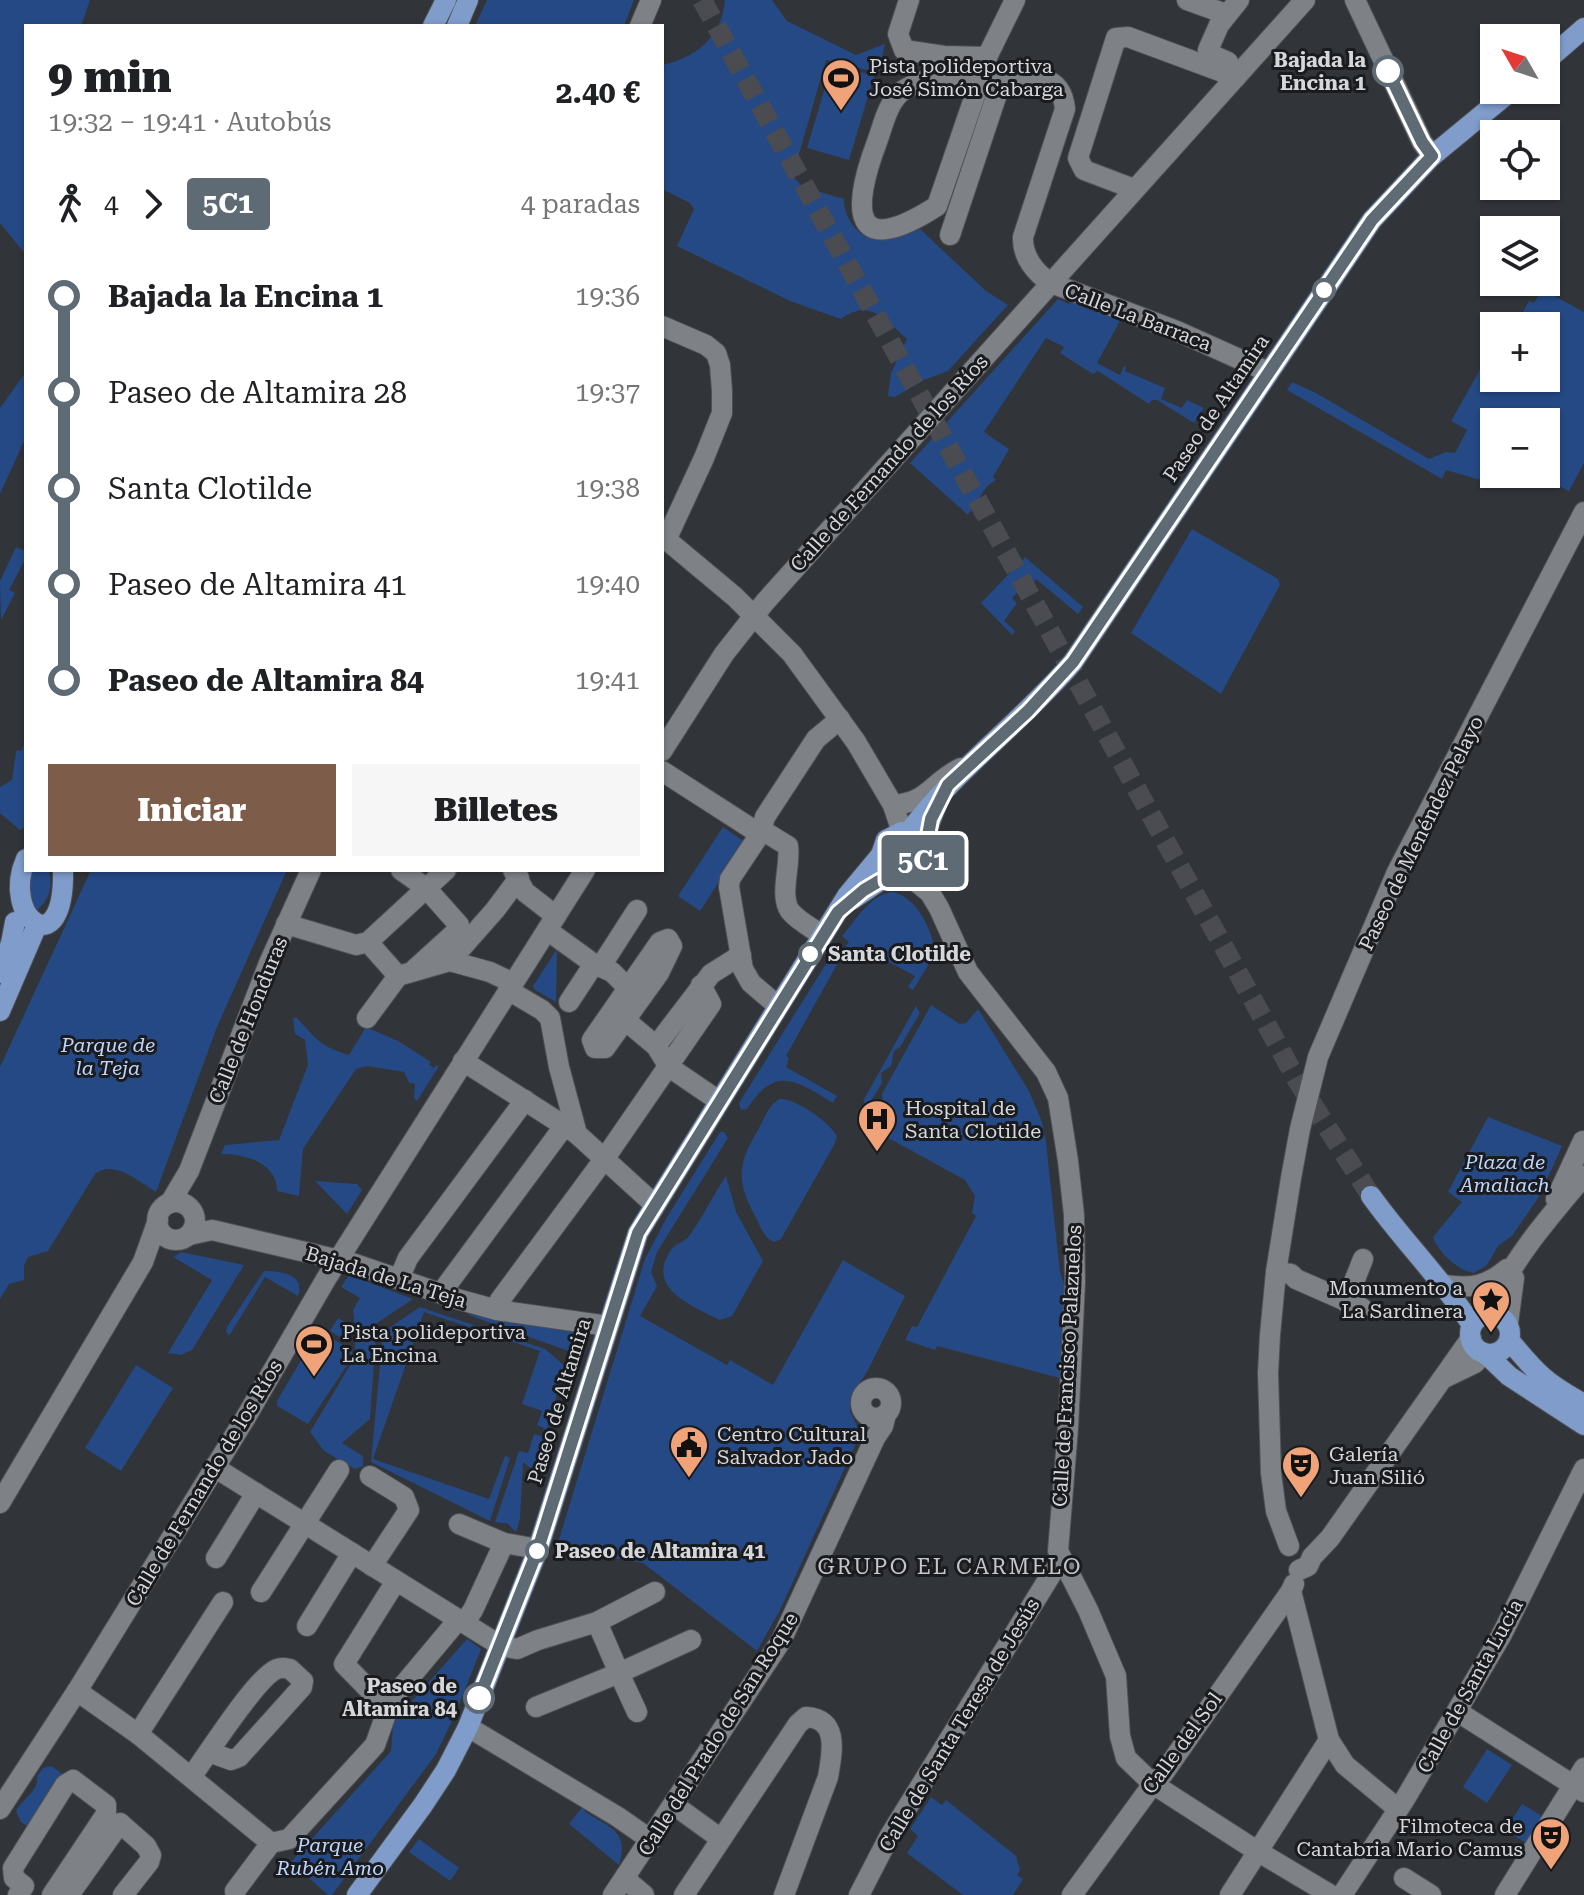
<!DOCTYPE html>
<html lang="es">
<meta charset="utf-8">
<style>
:root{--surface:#fff;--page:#f6f6f6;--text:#202124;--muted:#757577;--accent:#7e5c4a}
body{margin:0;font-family:"Roboto Serif",serif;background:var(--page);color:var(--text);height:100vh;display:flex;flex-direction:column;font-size:30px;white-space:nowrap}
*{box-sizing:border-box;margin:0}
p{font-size:26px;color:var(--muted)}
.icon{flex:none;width:44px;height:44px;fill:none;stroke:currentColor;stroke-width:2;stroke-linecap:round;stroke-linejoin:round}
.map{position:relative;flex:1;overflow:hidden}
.drawer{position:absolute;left:24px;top:24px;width:640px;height:848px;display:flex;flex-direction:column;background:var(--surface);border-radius:0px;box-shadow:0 2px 6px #0004}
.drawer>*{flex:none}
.badge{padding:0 16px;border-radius:6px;font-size:28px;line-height:52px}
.needle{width:52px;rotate:309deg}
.tools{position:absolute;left:1480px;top:24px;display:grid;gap:16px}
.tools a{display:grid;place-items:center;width:80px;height:80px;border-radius:0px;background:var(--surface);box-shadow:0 2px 6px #0004;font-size:40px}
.map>.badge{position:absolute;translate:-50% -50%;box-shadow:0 0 0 4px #fff}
.legs{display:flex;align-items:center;gap:12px;height:88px;padding:0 24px;font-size:26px}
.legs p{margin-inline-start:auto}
.summary{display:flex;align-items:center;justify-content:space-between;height:136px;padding:0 24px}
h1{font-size:44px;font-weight:800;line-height:60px}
.action{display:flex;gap:16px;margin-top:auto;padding:16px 24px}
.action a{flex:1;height:92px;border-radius:0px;background:var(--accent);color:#fff;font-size:32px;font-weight:800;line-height:92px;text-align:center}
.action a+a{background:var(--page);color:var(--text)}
ul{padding:0 24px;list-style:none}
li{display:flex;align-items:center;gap:28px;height:96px;font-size:30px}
li i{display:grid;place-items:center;width:12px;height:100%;margin:0 10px;background:currentColor}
li i::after{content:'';width:20px;height:20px;margin:-10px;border:6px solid;border-radius:50%;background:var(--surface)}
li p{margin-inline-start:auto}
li:first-child i{background:linear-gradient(#0000 50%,currentColor 0)}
li:last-child i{background:linear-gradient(currentColor 50%,#0000 0)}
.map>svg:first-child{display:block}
</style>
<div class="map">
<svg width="1584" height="1895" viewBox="0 0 1584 1895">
<rect width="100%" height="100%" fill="#313439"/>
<!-- green -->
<g fill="#254984">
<path d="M0,0H90L81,26H26V255L0,223Z"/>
<path d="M487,0H634L624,26H475Z"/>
<path d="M725,0H772L787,21L856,55L885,44L879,73L826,60L795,168V179L803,187L844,199C844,211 848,219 855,228C874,249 898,237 920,229L986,291L1008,305L948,371L924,380L895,397L888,396L891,373L907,339C884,319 870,298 841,319L790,301L677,246L694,209L690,203L662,189V65C696,58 722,37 725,0Z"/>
<path d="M832,64L874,76L849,160L807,148Z"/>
<path d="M1542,289L1584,312V463L1569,491L1536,474H1546V422H1494V474H1500L1494,484L1446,470L1442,479L1287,390L1292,382L1316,393L1429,459L1446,452L1455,453L1467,430L1451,421L1485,361L1489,363L1494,361V378H1546V326H1515L1529,301L1534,303Z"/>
<path d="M1058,299L1069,304L1072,299L1121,319L1097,363L1120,375L1124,366L1126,367L1125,371L1165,388L1161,399L1182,408L1187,400L1204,408L1194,423L1157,400H1152L1149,404L1098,371L1093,374L1060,353L1064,347L1046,338L984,432L1009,449L993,477L996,480L987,486L968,515L910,463Z"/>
<path d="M26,372V437L0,494V408Z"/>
<path d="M1192,529L1278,579L1280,585L1221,694L1131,633Z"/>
<path d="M16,547L26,551V558L9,590L15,593L1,620L0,581Z"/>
<path d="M1025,557L1083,607L1078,614L1036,579L1022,596L1017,593L1012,598L1017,603L1004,621L1015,631L1012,635L981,603Z"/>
<path d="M26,741V827L20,830L0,813V787L12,780L16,752L17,750L21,751Z"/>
<path d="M723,827L745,842L700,911L678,896Z"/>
<path d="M31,870H48C55,888 47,904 32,914L23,879Z"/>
<path d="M91,870H287L217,1027L156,1192C139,1182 114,1159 95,1174L48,1251L28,1257L24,1266V1280L9,1284L0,1299V1067Z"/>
<path d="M893,892C919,899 930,928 936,952L913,990L908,987L915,976L861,947L854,957H846L839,961L786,1056L789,1058L786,1067L837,1096L833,1103C795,1080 775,1065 747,1109L741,1110L739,1103L834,951V947L841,952L849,942L842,936C856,920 870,894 893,892Z"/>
<path d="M557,949L556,1002L535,990L533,986Z"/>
<path d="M931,1005L960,1024L966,1023L978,1009L1029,1091L1042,1122L1046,1142L1060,1272L1065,1287L1060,1378L937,1346L935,1350L905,1340L912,1326L917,1327L976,1216L972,1213L975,1196L965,1180L872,1129L874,1126L868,1115L883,1102L882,1094Z"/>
<path d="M916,1006L920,1013L900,1047L894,1051L891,1066L881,1073L882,1083L868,1106L863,1101Z"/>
<path d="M296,1017C317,1039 317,1045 349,1055L366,1027L398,1041L431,1062L429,1065L434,1068L436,1065L439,1066L417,1101L414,1098L415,1084L409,1083L404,1072L367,1066L356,1069L303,1149L299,1196L277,1191C277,1162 244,1154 221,1154L225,1145L279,1140L308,1065L305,1040L295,1034L293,1019Z"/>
<path d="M779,1099C794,1097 830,1122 837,1136L834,1145L781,1239L774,1242C764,1238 761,1228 756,1218C736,1181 737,1165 758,1130C764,1119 768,1106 779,1099Z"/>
<path d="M1488,1117L1562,1146L1540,1195L1512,1236L1498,1246L1487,1265L1474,1273C1458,1271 1438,1252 1433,1237L1462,1202L1448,1192Z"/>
<path d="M720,1132H724L728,1138L657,1252L651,1272L657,1286L640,1316L727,1365L730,1360L773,1385L843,1260L905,1296L868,1370L850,1399V1411L859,1430L858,1439L780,1610L757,1651L643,1563L556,1549L645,1259L667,1217Z"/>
<path d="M726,1176L736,1212L763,1261L732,1316L720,1320C692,1306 646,1289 670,1251C675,1243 684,1243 689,1236C703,1217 713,1195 726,1176Z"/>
<path d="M315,1181L357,1184L362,1190L347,1214Z"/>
<path d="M181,1252L244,1265L192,1350L181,1355L168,1353L212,1280L173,1257Z"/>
<path d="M264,1271C280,1271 306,1274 298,1296L265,1277L229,1336L226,1331L227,1327Z"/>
<path d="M349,1275L413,1299L377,1323L370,1419L342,1443L363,1456V1466L355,1469L324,1451L310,1432L355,1357V1331L347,1342L330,1331L338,1318L355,1328L353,1310L360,1298L341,1287Z"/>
<path d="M420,1307L545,1349L565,1366L535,1472L523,1462L520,1519L516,1532C503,1521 514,1525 495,1522L519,1451L528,1453L534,1434L541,1436L544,1428L537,1425L542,1411L522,1404L540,1351L424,1312L373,1459L489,1499L505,1456L510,1458L490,1521L371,1462L383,1332Z"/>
<path d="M466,1314L578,1332L571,1352Z"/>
<path d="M322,1332L351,1350L353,1356L308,1424L277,1406V1401L317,1333Z"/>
<path d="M136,1365L173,1388L121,1471L85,1448Z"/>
<path d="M467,1639L481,1649L454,1717L436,1754L332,1895H328L291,1862L391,1751L394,1715L398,1717Z"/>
<path d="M1487,1749L1512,1765L1487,1803L1463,1787Z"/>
<path d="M51,1766L64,1775L30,1828L21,1822L16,1811C24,1797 39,1792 37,1776L43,1768Z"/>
<path d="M931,1797L942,1805L946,1800L1016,1856L1020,1870L1017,1875L1023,1879L1013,1895H963L907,1853L918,1836L910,1829Z"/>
<path d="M1522,1804L1542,1816L1526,1843L1505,1830Z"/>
<path d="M583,1806L585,1812C610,1827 630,1832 619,1865L569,1824Z"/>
<path d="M419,1839L459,1868L450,1881L409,1852Z"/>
</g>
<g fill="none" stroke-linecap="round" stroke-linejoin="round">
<!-- major-tunnel -->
<path stroke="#4a4c51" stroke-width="20" stroke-dasharray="20 10" stroke-linecap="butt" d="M702,0L1297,1080L1371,1196"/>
<!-- minor casing -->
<g stroke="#4e5054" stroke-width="22">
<g id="minor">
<path d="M909,0L898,34L904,50L944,56L987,57"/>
<path d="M1015,0L987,57L981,78C1013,79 1061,63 1065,109L1023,237C1022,256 1035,273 1051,283L1177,331L1268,372"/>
<path d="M1187,0L1226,14"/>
<path d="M1355,0L1422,142L1432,156"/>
<path d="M640,26L651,0"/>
<path d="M1228,62L1212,55L1208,50L1219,25L1239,0"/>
<path d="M942,76L981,78L937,206C853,260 850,213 877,142C883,126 887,104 901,92C913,83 928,79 942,76Z"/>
<path d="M1134,189L1084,170L1078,158L1116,38L1128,37L1236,77"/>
<path d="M950,235L1002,79"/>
<path d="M662,326L706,345L716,353L720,365L722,391V413L704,458L666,540"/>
<path d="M662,536L735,597L792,654L856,742L893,805L902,832"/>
<path d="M662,751L724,654L765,602L1305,0"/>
<path d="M662,771L760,834"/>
<path d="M893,805C930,802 930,783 961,768"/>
<path d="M762,830L788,846C791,865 779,895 790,911C798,921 812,928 822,935"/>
<path d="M401,870L426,888L459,925L458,930L415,969"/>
<path d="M513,870L525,892L556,916"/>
<path d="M908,875L930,893L939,908L968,972L1046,1072L1058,1098L1068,1161L1074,1215L1075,1282L1068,1428L1058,1551L1088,1610L1116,1676L1120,1736L1126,1758L1153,1784L1257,1851L1331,1895"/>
<path d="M286,924L356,945L368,942L446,870"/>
<path d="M547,930L594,964L612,972L628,988"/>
<path d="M668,939L672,946L659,973L605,1048H595L592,1040L660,942Z"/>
<path d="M368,942L398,976L450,961L490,972L513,983"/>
<path d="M450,961L495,910L519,878"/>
<path d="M601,966L637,910"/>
<path d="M508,990L542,1010L550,1018L559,1067L577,1134L655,1205"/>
<path d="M569,1002L594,964"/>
<path d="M778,1006L751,983L743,969L729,887L730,879L760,834L765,817L816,739L840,719"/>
<path d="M625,1008L631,1025L656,1046L669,1067L719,1101"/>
<path d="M367,1018L398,976"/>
<path d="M656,1046L711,974L741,955"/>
<path d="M463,1061L574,1132"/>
<path d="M1556,1199L1583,1141"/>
<circle cx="176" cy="1221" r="19"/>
<path d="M170,1203L189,1171L269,963L311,870"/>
<path d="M189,1235L212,1230L352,1263L457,1299L497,1310L608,1326"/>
<path d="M1276,1272L1291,1274L1296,1279L1362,1308"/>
<path d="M399,1279L408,1258L525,1100"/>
<path d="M1445,1285C1471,1289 1487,1286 1507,1269"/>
<path d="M441,1293L565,1125"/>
<path d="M1346,1302L1363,1259"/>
<path d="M497,1310L500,1300L605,1158L711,1004L701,985"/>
<path d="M1489,1314C1508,1264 1549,1217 1584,1176"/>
<path d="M1508,1323L1514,1278"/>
<path d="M1444,1378L1475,1363L1483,1353"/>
<circle cx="876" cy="1403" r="15"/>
<path d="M214,1467L501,1646L517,1649L538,1640L597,1622L619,1673L536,1707"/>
<path d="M370,1476L404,1497L409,1510L372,1566"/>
<path d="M0,1503L143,1262L158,1220"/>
<path d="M459,1524L504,1543L538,1549"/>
<path d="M1289,1546L1276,1511L1271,1473L1268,1373L1270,1335L1276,1272L1291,1178L1300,1129L1318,1057L1397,872L1584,512"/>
<path d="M216,1558L256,1493"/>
<path d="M1299,1570L1308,1566L1312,1557L1330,1538L1471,1338"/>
<path d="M1294,1584L1291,1591L1329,1740L1345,1765L1398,1809"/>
<path d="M261,1592L339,1470"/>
<path d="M597,1622L655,1592"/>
<path d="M464,1623L473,1610L504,1543"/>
<path d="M307,1626L352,1553"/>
<path d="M77,1691L138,1734L271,1843"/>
<path d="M387,1708L344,1664L396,1581"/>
<path d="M637,1712L619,1673L691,1640"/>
<path d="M1458,1712L1584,1792"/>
<path d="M468,1727L618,1817L651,1840"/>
<path d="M138,1734L223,1602"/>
<path d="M191,1777C207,1756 256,1677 277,1669C282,1667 285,1668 290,1669L303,1681L302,1687L239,1757L231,1760L209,1752"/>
<path d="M674,1805L721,1839"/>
<path d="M0,1809L77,1691L246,1417L326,1279L585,870"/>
<path d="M1404,1878L1431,1895"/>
<path d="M625,1879L644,1895"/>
<path d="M235,1891L271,1843L289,1839L375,1745L391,1700L458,1620"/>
<path d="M18,1895L24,1886L14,1878L13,1868L65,1785L73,1780L106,1805V1814L52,1895"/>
<path d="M69,1895L120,1823L146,1846L151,1855L149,1862L123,1895"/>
<path d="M613,1895L781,1641L875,1438L883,1426L886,1414"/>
<path d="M684,1895L798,1724L806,1717C840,1719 832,1753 828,1777L784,1895"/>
<path d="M859,1895L889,1837L1052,1573L1062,1562"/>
<path d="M1072,1895L1153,1784L1163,1774L1291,1591"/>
<path d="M1230,1895L1329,1740"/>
<path d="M1342,1895L1405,1799L1501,1636L1584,1469"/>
<path d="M1505,1895L1584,1768"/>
</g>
</g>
<!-- major casing -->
<g stroke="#4e5054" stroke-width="22">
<g id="major">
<path d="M433,26L446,0"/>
<path d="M457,26L468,0"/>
<path d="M1546,61L1584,28"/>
<path d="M908,833C956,769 1022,722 1073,662L1372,220L1432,156L1512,90"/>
<path d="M26,859C0,917 65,967 63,870"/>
<path d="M885,866L881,855L886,840L902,832L918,839"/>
<path d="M853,899L881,880L908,875L917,871L923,863L928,827L936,806"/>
<path d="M0,973L11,943L15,922"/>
<path d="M0,1011L37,925"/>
<path d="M1371,1196C1403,1241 1442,1279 1472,1325"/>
<circle cx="1490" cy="1334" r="20"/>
<path d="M1510,1341C1537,1374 1546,1383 1584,1404"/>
<path d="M1487,1355L1509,1376L1584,1425"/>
<path d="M357,1895L423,1805L446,1770L468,1727L538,1549L638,1233L847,896L881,855"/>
</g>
</g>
<!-- minor -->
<use href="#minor" stroke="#7e8287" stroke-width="20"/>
<!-- major -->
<use href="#major" stroke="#7f9cca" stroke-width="20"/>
</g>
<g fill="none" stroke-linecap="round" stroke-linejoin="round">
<!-- line-1 casing -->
<g stroke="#fff" stroke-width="18">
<path id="line-1" d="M479,1698L538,1549L638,1233L838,912L864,890L881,880L908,875L917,871L923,863L931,819L948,785L1028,711L1073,662L1372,220L1432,156L1422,142L1388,71"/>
</g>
<!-- line-1 -->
<use href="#line-1" stroke="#5f6b74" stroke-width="12"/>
</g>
<!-- icons -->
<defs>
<g id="stadium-pin" transform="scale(2)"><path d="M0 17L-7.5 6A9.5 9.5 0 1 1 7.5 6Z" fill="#f0a378" stroke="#1a1b1e"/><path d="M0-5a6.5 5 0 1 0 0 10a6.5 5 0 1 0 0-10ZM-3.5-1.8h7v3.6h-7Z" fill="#111"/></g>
<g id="hospital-pin" transform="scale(2)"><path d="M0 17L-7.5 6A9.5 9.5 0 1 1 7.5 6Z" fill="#f0a378" stroke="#1a1b1e"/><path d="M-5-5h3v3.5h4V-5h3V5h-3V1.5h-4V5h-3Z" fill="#111"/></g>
<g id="sight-pin" transform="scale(2)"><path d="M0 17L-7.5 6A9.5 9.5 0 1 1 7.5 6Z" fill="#f0a378" stroke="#1a1b1e"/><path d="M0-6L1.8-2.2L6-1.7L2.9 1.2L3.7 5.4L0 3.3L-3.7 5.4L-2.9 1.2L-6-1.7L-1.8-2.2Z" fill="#111"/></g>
<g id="civic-pin" transform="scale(2)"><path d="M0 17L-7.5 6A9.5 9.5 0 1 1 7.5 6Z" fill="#f0a378" stroke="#1a1b1e"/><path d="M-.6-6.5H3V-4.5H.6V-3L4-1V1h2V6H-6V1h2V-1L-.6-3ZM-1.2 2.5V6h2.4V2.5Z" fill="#111"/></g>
<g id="theatre-pin" transform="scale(2)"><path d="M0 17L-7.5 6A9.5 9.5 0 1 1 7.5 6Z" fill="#f0a378" stroke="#1a1b1e"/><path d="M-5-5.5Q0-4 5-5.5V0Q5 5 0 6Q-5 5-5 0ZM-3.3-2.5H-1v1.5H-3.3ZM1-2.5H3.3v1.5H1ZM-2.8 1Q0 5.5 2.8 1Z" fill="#111"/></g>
</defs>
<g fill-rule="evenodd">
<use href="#stadium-pin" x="841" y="78"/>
<use href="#hospital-pin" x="877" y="1119"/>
<use href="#sight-pin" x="1491" y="1300"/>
<use href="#stadium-pin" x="314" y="1344"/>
<use href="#civic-pin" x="689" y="1445"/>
<use href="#theatre-pin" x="1301" y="1465"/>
<use href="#theatre-pin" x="1551" y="1837"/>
</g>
<!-- markers -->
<g fill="#fff" stroke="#5f6b74" stroke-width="4">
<circle cx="1388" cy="71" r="14"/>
<circle cx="1324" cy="290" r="10"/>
<circle cx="810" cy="954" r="10"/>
<circle cx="537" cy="1551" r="10"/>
<circle cx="479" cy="1698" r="14"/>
</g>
<g text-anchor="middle" stroke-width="6" stroke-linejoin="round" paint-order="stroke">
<!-- stop labels -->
<g font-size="20" font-weight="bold" fill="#d5d7da" stroke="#1a1b1e" text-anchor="end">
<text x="1366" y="67">Bajada la<tspan x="1366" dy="23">Encina 1</tspan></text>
<text x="828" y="961" text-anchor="start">Santa Clotilde</text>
<text x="555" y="1558" text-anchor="start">Paseo de Altamira 41</text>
<text x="457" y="1693">Paseo de<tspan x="457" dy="23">Altamira 84</tspan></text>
</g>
<!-- poi labels -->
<g font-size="20" fill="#d5d7da" stroke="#1a1b1e" text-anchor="start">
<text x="869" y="73">Pista polideportiva<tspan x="869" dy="23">José Simón Cabarga</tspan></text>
<text x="905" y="1115">Hospital de<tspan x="905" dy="23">Santa Clotilde</tspan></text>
<text x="1463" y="1295" text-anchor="end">Monumento a<tspan x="1463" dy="23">La Sardinera</tspan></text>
<text x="342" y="1339">Pista polideportiva<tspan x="342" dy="23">La Encina</tspan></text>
<text x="717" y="1441">Centro Cultural<tspan x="717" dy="23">Salvador Jado</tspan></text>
<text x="1329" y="1461">Galería<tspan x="1329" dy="23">Juan Silió</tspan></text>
<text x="1523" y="1833" text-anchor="end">Filmoteca de<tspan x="1523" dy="23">Cantabria Mario Camus</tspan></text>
</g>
<!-- street labels -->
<g font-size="20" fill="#d5d7da" stroke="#1a1b1e">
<text transform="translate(1138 317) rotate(21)" y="7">Calle La Barraca</text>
<text transform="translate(1216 408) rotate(-56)" y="7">Paseo de Altamira</text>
<text transform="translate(889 463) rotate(-48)" y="7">Calle de Fernando de los Ríos</text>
<text transform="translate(1421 833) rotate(-64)" y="7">Paseo de Menéndez Pelayo</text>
<text transform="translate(248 1020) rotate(-68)" y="7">Calle de Honduras</text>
<text transform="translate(386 1277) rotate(17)" y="7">Bajada de La Teja</text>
<text transform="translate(1067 1366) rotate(-87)" y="7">Calle de Francisco Palazuelos</text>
<text transform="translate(559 1401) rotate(-73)" y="7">Paseo de Altamira</text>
<text transform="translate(204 1483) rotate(-59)" y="7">Calle de Fernando de los Ríos</text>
<text transform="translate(1470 1686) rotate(-61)" y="7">Calle de Santa Lucía</text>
<text transform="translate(959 1725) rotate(-59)" y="7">Calle de Santa Teresa de Jesús</text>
<text transform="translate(718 1734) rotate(-58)" y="7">Calle del Prado de San Roque</text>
<text transform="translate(1182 1743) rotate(-54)" y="7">Calle del Sol</text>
</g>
<!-- park labels -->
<g font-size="20" font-style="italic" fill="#bdd5fc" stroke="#1a1b1e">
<text x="108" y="1052">Parque de<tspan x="108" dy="23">la Teja</tspan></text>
<text x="1505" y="1169">Plaza de<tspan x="1505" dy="23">Amaliach</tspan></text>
<text x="330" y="1852">Parque<tspan x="330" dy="23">Rubén Amo</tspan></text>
</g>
<!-- neighbourhood labels -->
<g font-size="22" letter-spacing="2" fill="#c2c6cc" stroke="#1a1b1e">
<text x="950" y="1574">GRUPO EL CARMELO</text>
</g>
</g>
</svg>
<div class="tools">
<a><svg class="needle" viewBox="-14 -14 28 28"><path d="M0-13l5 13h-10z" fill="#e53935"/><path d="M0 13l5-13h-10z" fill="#757577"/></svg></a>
<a><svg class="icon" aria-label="locate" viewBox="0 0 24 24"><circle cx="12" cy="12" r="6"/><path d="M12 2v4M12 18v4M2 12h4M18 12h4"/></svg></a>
<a><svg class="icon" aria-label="layers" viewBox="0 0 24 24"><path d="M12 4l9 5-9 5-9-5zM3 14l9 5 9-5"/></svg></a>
<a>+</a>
<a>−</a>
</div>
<b class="badge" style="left:923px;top:861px;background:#5f6b74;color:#fff">5C1</b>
<section class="drawer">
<div class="summary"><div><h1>9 min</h1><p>19:32 – 19:41 · Autobús</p></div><b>2.40 €</b></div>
<div class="legs"><svg class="icon" aria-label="walk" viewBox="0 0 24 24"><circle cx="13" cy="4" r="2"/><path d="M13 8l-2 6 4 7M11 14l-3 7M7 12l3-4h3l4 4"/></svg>4<svg class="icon" aria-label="forward" viewBox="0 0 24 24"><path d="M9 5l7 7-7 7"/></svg><b class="badge" style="background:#5f6b74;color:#fff">5C1</b><p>4 paradas</p></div>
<ul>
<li><i style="color:#5f6b74"></i><b>Bajada la Encina 1</b><p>19:36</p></li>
<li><i style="color:#5f6b74"></i><span>Paseo de Altamira 28</span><p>19:37</p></li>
<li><i style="color:#5f6b74"></i><span>Santa Clotilde</span><p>19:38</p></li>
<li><i style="color:#5f6b74"></i><span>Paseo de Altamira 41</span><p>19:40</p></li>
<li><i style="color:#5f6b74"></i><b>Paseo de Altamira 84</b><p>19:41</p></li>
</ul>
<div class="action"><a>Iniciar</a><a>Billetes</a></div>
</section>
</div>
